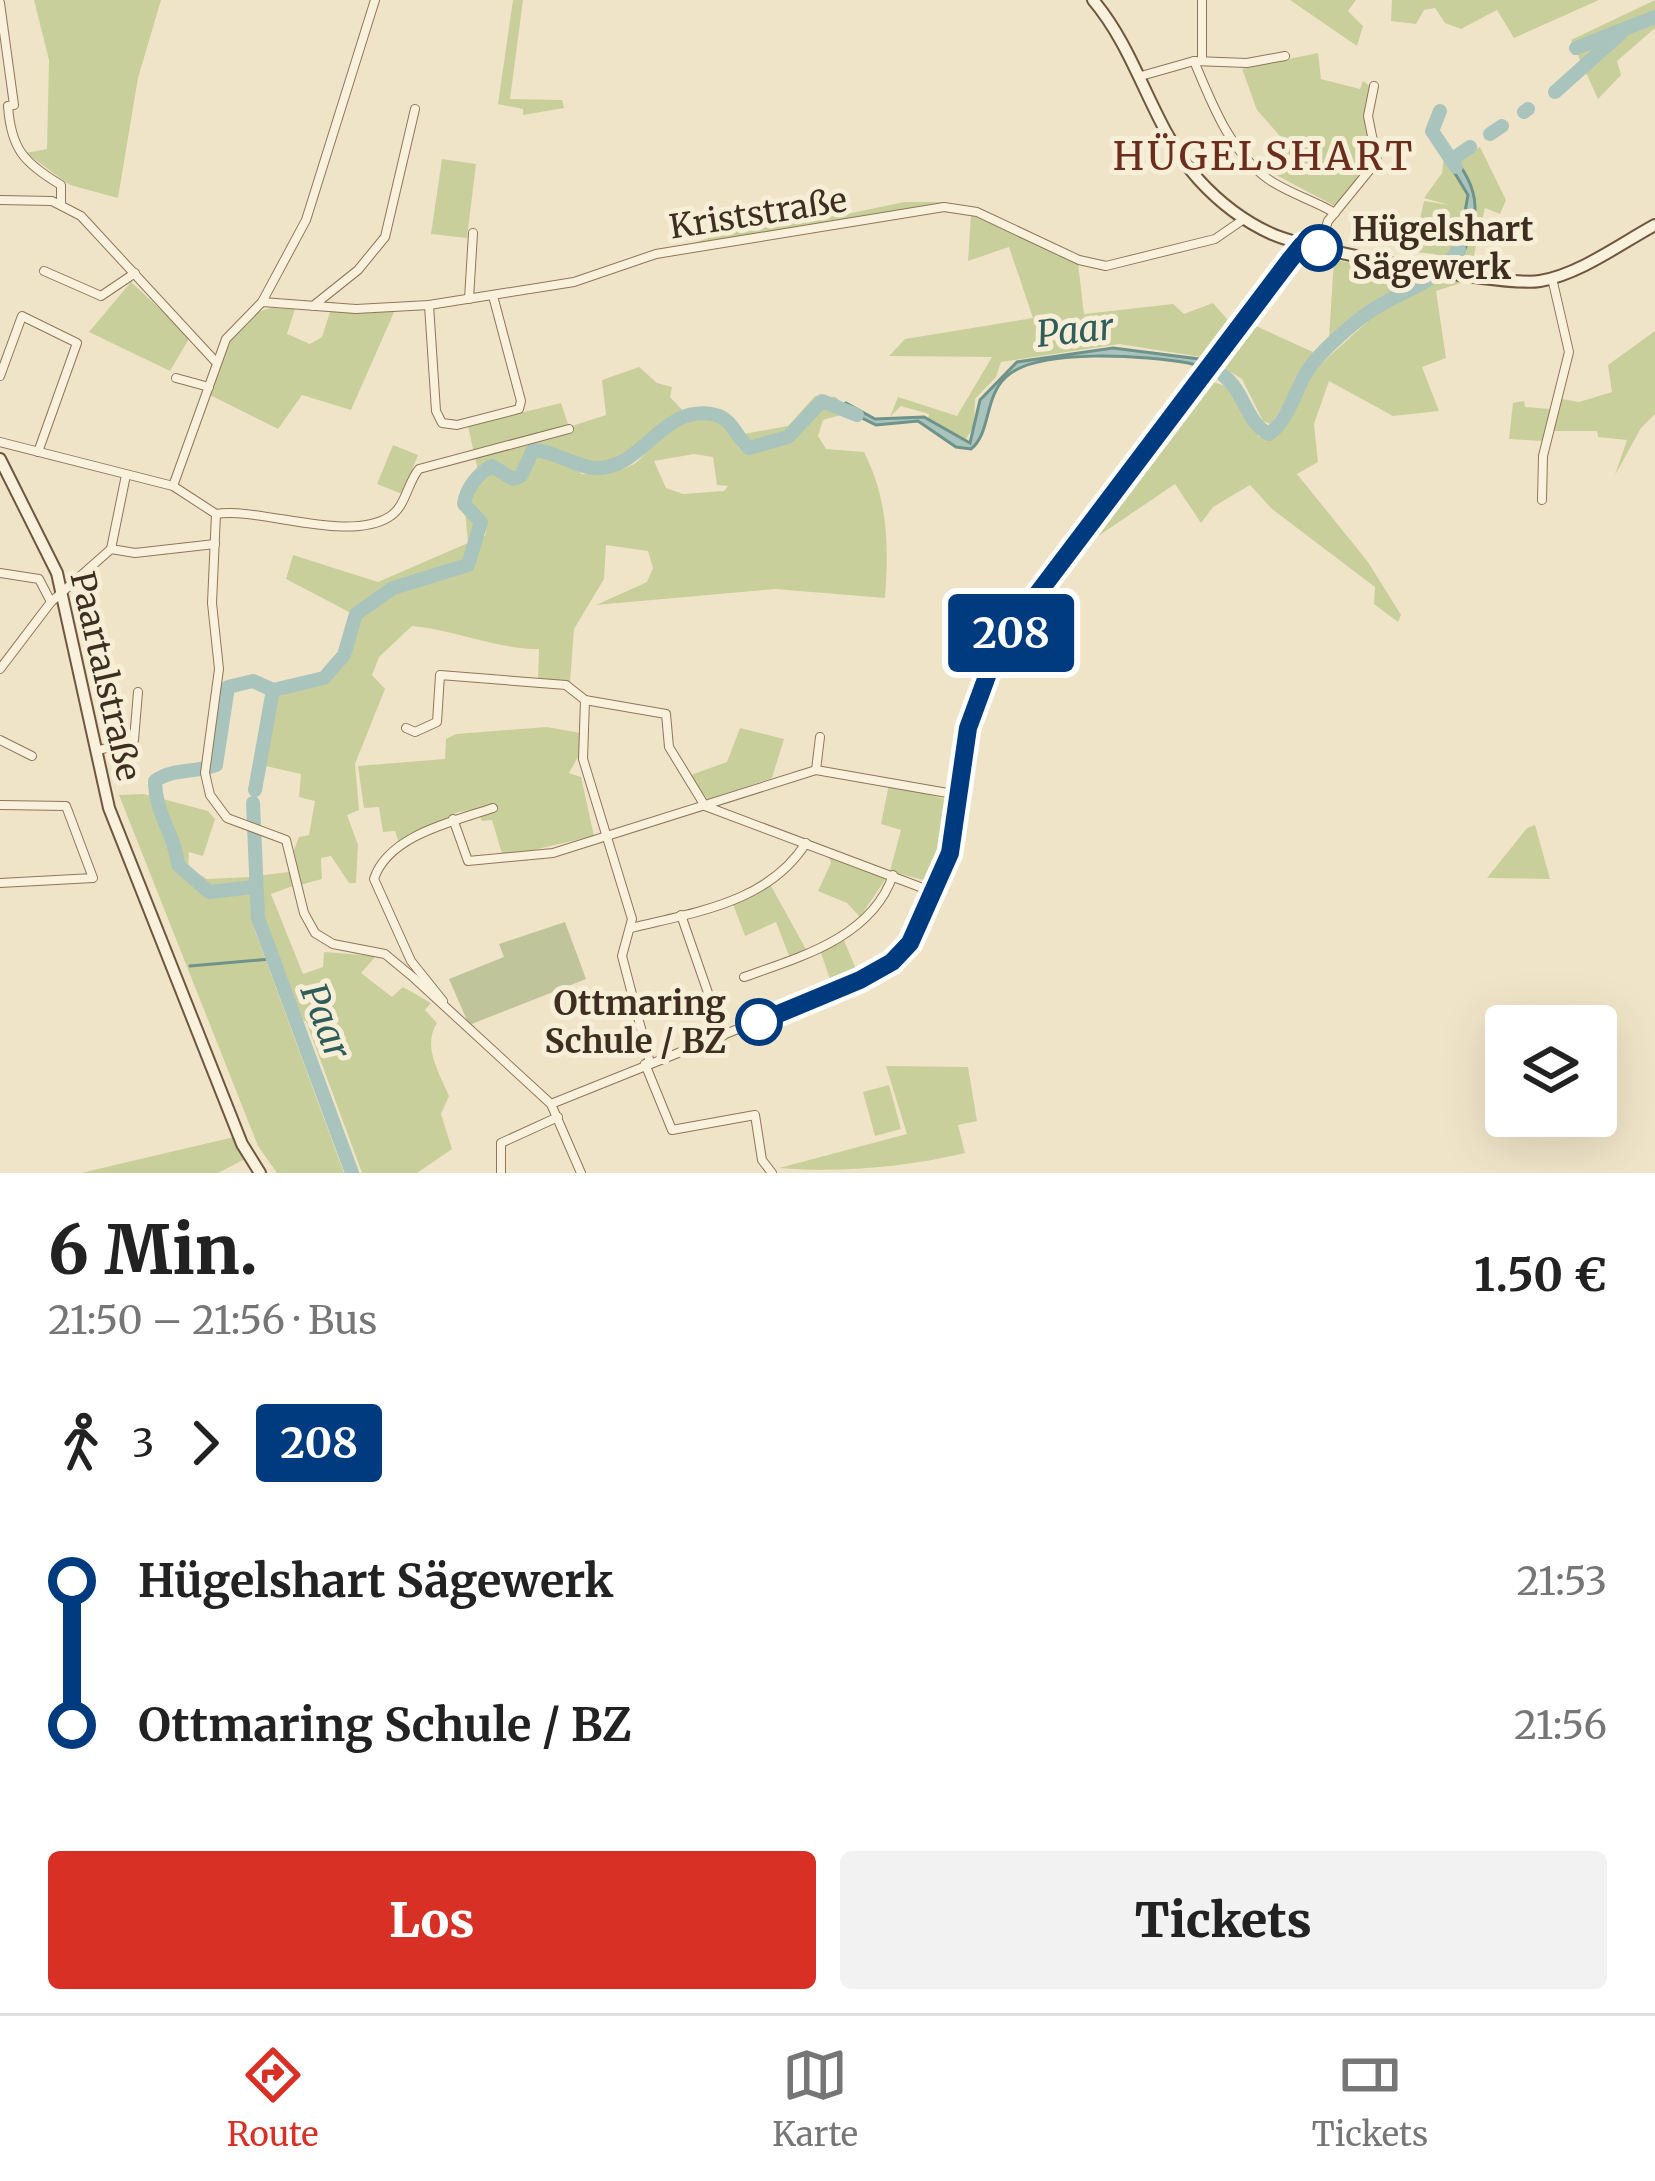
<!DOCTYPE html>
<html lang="de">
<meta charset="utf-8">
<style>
:root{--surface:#fff;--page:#f2f2f2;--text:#222;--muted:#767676;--line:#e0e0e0;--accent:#d93025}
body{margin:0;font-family:Merriweather,serif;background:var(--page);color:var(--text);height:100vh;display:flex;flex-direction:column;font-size:45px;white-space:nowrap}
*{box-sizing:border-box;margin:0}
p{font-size:39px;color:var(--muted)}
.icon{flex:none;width:66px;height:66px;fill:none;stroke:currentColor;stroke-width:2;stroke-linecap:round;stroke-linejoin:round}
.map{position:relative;height:1173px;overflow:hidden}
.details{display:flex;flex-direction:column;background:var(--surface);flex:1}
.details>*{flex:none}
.badge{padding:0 24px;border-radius:9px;font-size:42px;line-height:78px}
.buttons{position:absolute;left:1485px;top:1005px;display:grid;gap:24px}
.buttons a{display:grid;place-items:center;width:132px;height:132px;border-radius:12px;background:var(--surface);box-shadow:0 12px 48px #0002;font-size:60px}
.map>.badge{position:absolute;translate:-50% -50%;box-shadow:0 0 0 6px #fff}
.legs{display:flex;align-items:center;gap:18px;height:132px;padding:0 48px;font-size:39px}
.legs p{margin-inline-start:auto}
.overview{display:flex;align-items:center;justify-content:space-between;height:204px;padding:0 48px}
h1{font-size:66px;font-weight:800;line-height:90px}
.primary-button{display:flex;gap:24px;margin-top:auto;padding:24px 48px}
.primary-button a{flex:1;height:138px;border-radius:12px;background:var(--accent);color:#fff;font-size:48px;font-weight:800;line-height:138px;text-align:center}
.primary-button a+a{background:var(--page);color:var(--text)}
ul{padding:0 48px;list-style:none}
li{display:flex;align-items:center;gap:42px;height:144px;font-size:45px}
li i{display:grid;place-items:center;width:18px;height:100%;margin:0 15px;background:currentColor}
li i::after{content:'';width:30px;height:30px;margin:-15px;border:9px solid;border-radius:50%;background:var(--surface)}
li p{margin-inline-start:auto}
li:first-child i{background:linear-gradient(#0000 50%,currentColor 0)}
li:last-child i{background:linear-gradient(currentColor 50%,#0000 0)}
.dock{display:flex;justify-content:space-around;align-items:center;height:168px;border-top:3px solid var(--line);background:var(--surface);font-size:33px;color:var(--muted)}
.dock a{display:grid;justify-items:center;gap:6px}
.dock .current{color:var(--accent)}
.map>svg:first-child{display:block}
</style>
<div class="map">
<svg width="1655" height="1173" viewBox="0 0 1655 1173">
<rect width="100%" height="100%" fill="#f0e4c8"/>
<!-- green -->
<g fill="#c9cf9b" fill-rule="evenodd">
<path d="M34,0H161L138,78L118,198L70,185L26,153L47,149L49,60Z"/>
<path d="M513,0H523L510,99L562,100L564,108L523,115V109L498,104Z"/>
<path d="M1290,0H1356L1348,11L1363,26L1357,46Z"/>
<path d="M1392,0H1599L1514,38L1497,10L1461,29L1445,23L1435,8L1424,10L1416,24L1391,21Z"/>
<path d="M1655,0V28L1617,61L1621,75L1598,99L1571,40Z"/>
<path d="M1318,53L1321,79L1360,89L1363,81L1371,87L1366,109L1373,161L1335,206L1259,166L1286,143L1257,110L1242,69Z"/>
<path d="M1480,147L1506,200L1500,214L1485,208L1471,268L1457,266C1476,228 1484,193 1456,159Z"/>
<path d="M1444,155L1468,195L1461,234L1444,264L1435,254L1415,252L1414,245L1424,201L1449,205L1424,198L1442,173Z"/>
<path d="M442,159L476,164L467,238L431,234Z"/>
<path d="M904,202H944L677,249L757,221L842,215Z"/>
<path d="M971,215L1078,263L1084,314L1173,304L1184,314L1213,303L1234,327L1208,358L1119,344L1001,362L996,377L975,399L974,426L966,439L928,419L929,414L901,406L890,417L898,397L957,416L992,357L889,356L905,339L1033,318L1009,247L968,261Z"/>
<path d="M1334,260L1467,281L1436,291L1446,358L1422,367L1439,411L1393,416L1329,381L1314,424L1318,462L1297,474L1368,562L1401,615L1398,622L1374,604L1375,587L1272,509L1250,485L1213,507L1201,523L1175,484L1082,547L1024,621L1204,380L1231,387L1259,437L1279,429L1313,371L1375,315L1364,311L1329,338Z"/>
<path d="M131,282L190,337L170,371L89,332Z"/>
<path d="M271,308L295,309L287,334L310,344L322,337L330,312L395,310L351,410L302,395L278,429L210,395C224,362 230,317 271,308Z"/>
<path d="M1247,322L1313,352L1295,391L1270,424L1263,421L1242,379L1217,364Z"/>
<path d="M1655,331V414L1641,428L1615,475L1627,440L1598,437L1597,431H1553L1562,399L1579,402L1612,392L1608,365Z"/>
<path d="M639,367L657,383L672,387L670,397L685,413C654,428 633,462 596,462C563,463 539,421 519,474L497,465L478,471L475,457L606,415L602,380Z"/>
<path d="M815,396L836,397L857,420L841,415L823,420L818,436L826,449L864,452C888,499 889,546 885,598L775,589L596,605L647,582L653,568L648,551L606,545L604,579L574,629L570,683L538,680L539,649C495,649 456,630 412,626L379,657L372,675L385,689L355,764L359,810L347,815L358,845L356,883H349L331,856L321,858L322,879L300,885L294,850L299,837L309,835L315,801L299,797L301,774L261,765L272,696C322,681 353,667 358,610L351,613L286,579L293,555L378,582L468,543L465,511L478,522V537L485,536L487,523L469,498L491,470L513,484L522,482L536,453L563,457L582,474C599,472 624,473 638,461C662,438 689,402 727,425L739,449L744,434L788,426ZM694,454L713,457L717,485L728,486L724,491L683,494L666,488L654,461Z"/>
<path d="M1524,401L1525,407L1551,409L1543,441L1509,439L1513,403Z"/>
<path d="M561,403L569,427L474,453L468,426Z"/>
<path d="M393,445L418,455L402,494L377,484Z"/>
<path d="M547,727L580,733L578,757L569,773L581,777L594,836L503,857L492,820L482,821L477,809L458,812L399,843L395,831L383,832L379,807L364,808L358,766L445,759L446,739L456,734Z"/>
<path d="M740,728L784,739L772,778L708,800L688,776L727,762Z"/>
<path d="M889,784L952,801L934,883L890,871L901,830L881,824Z"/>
<path d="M144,794L208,811L215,819L203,856L189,852L188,868L207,879L250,877L254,928L344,1173H277L258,1146L119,795Z"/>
<path d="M1535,825L1550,879L1487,878L1527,828Z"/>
<path d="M828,854L887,877L860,917L847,903L818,891L831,863Z"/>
<path d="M289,872L293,886L271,894L303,974L323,967L324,952L376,956L361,973L392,997L403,987L431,1003L425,1010L437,1023C422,1047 439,1072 449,1096L441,1114L452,1149L417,1173H362L306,1021L294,1018L262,931L256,876Z"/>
<path d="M771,886L807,951L790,958L776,922L745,936L733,904Z"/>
<path d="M843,938L858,974L832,985L820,950Z"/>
<path d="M886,1066L968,1067L977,1121L958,1125L965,1153C907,1167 838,1173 779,1168L907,1134Z"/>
<path d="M889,1085L901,1129L875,1136L863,1092Z"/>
<path d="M234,1137L245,1159L218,1173H81Z"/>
</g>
<!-- cemetery -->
<path fill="#bfc49a" d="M565,922L586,979L469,1025L449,979L504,957L499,944Z"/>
<!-- water -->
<g fill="#a9c4bc" stroke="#6f938a" stroke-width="3">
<path d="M1448,151C1485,191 1480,220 1457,266L1444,264L1461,234L1468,195L1444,155Z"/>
<path d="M1113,348L1207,360L1239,387C1223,379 1206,366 1188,363C1149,356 1037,347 1006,377C984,397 991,433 971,449L956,447L918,421L876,425L840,407L846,403L875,419L924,417L970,443L980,400L1017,362Z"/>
</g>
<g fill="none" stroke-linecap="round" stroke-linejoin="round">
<!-- stream -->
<path stroke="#6f938a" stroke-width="3" d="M190,966L270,959"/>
<!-- river -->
<g stroke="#a9c4bc" stroke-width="14">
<path d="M1576,48L1655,17"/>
<path d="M1555,92L1621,33"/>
<path d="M1440,111L1432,131L1456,167"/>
<path d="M1524,112L1528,109"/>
<path d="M1490,134L1502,126"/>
<path d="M1451,160L1470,147"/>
<path d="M1224,376C1245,392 1246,423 1269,434C1293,416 1295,384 1313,363C1328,345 1357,319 1377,307C1410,287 1436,284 1459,249"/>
<path d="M255,790L273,690L324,678L344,655L356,614L393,588L468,565L481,522L464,504C466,489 478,473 492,466L513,479L521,476L533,450C556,451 576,468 597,468C645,468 662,402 716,415C732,419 737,438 749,448L788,437L822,401L857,415"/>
<path d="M253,803L258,918L352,1173"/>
<path d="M255,887L209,892L178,865C175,834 155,814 155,781C172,768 195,773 216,765L228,687L253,681L273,690"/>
</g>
<!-- street casing -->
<g stroke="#8d765c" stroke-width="10">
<g id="street">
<path d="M0,3L14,105L8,106C11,149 24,163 61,185V204"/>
<path d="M1194,61L1247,63L1285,56"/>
<path d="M1202,61V0"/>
<path d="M1141,76L1194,61C1212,104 1229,150 1268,179C1288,193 1313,200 1335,213"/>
<path d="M0,200L52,201L81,216L215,361"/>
<path d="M1319,248L1328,221L1377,161L1368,116L1374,86"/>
<path d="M44,271L101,296L135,273"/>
<path d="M469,299L473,233"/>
<path d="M262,302L356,309L429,305L574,282L656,254L944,207L977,212L1079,260L1106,266L1215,239L1244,219"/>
<path d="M429,305L436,411L442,423L457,425L519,409L521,401L493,296"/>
<path d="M313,306L358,270L385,237L415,109"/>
<path d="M0,376L22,316L77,343L38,452"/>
<path d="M176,378L209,387"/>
<path d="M0,442L173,486L216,514L212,603L219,669L205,773L210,795L227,818L286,840L304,913L315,933L333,944L385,954L414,978L551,1104L581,1173"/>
<path d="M173,486L226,339L262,302L306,220L375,0"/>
<path d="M1542,500L1543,456L1569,352L1552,278"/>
<path d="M216,514C261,507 347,543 389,517C406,507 407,483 419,469L569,429"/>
<path d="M111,549L126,475"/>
<path d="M0,573L39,579L51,602"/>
<path d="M0,669L51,602L111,549L135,553L215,544"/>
<path d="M585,700L666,714L669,747L705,806L936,893"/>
<path d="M406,728L415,732L437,722L440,675L566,685L585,700L583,759L632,919L622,956L650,1063"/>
<path d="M0,740L32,756"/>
<path d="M96,751L134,740L138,692"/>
<path d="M816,770L820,737"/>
<path d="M0,805L66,806L93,878L0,883"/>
<path d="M453,819L468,861L553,853L816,770L959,795"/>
<path d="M681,915L723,1036"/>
<path d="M631,928C695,912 768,903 806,843"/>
<path d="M744,977C801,957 872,937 893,875"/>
<path d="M443,1001L411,961L374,879C388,835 455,821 493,808"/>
<path d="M645,1064L672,1130L755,1115L762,1160L772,1173"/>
<path d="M551,1104L860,980C958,930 948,818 969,726C978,686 1000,652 1020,617L1302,245"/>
<path d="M501,1173V1143L558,1117"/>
</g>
</g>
<!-- secondary casing -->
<g stroke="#6f573f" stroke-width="14">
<g id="secondary">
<path d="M1093,0C1139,54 1152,128 1199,180C1220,203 1243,221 1272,234C1307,250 1504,287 1540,281C1580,274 1620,244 1655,225"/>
<path d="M0,459L57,573L109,808L242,1144L260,1173"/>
</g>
</g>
<!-- street -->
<use href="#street" stroke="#faf1dc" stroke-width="8"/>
<!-- secondary -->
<use href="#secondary" stroke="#faf1dc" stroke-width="10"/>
</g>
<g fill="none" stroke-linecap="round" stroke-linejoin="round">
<!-- line-1 casing -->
<g stroke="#fff" stroke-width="27">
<path id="line-1" d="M759,1022L860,980L892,962L910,943L950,853L968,728L990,668L1020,617L1289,261L1302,245L1319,248"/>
</g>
<!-- line-1 -->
<use href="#line-1" stroke="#003b80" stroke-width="18"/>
</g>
<!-- markers -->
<g fill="#fff" stroke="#003b80" stroke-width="6">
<circle cx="1319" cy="248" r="21"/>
<circle cx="759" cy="1022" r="21"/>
</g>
<g text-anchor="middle" stroke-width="10" stroke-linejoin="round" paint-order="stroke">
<!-- street labels -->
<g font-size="33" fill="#3d2e20" stroke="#f7eed8">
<text transform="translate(758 213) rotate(-9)" y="12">Kriststraße</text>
<text transform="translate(106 676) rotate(77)" y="12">Paartalstraße</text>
</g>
<!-- stop labels -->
<g font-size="33" font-weight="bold" fill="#3d2e20" stroke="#f7eed8" text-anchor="start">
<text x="1352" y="241">Hügelshart<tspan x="1352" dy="38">Sägewerk</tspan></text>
<text x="726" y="1015" text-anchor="end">Ottmaring<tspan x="726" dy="38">Schule / BZ</tspan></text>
</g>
<!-- water labels -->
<g font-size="36" font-style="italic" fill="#2f5d5a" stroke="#f7eed8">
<text transform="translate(1075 330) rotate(-6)" y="13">Paar</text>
<text transform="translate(326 1021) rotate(69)" y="13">Paar</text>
</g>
<!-- quarter labels -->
<g font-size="39" letter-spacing="3" fill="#6b2e1e" stroke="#f7eed8">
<text x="1264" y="170">HÜGELSHART</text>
</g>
</g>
</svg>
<div class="buttons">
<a><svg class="icon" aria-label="layers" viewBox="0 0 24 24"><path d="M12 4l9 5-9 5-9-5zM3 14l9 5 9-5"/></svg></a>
</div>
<b class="badge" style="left:1011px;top:633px;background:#003b80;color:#fff">208</b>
</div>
<section class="details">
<div class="overview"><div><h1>6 Min.</h1><p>21:50 – 21:56 · Bus</p></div><b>1.50 €</b></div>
<div class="legs"><svg class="icon" aria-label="walk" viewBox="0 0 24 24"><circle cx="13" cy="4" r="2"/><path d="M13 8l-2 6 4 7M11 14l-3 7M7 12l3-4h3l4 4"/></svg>3<svg class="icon" aria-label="forward" viewBox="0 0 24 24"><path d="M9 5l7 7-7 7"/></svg><b class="badge" style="background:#003b80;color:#fff">208</b></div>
<ul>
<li><i style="color:#003b80"></i><b>Hügelshart Sägewerk</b><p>21:53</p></li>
<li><i style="color:#003b80"></i><b>Ottmaring Schule / BZ</b><p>21:56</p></li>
</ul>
<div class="primary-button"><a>Los</a><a>Tickets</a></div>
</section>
<nav class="dock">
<a class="current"><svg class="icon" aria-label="directions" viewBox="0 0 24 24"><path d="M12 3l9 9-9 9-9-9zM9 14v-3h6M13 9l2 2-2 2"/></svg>Route</a>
<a><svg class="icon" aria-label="map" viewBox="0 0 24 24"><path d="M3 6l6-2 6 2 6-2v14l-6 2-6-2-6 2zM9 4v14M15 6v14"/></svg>Karte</a>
<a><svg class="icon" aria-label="tickets" viewBox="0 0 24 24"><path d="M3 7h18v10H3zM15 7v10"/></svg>Tickets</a>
</nav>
